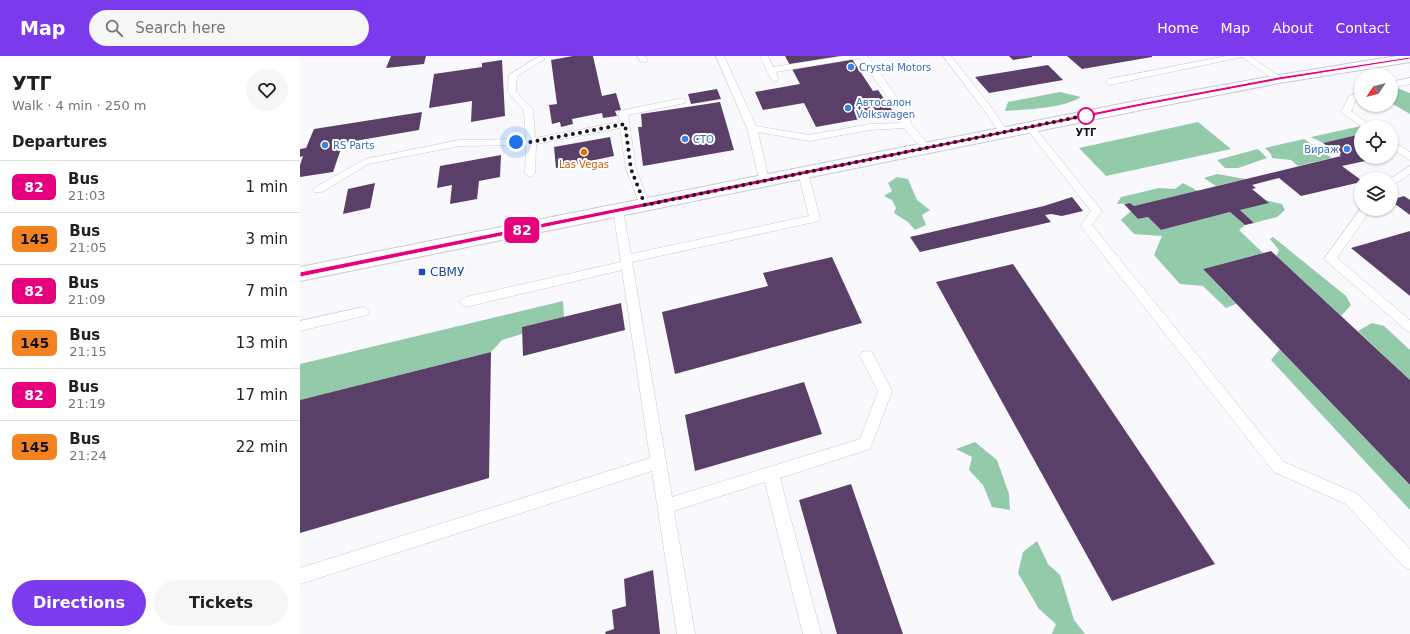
<!DOCTYPE html>
<meta charset="utf-8">
<style>
:root{--surface:#fff;--page:#f6f6f6;--text:#202124;--muted:#757577;--line:#e0e0e0;--accent:#7c3aed}
body{margin:0;font-family:"DejaVu Sans",sans-serif;background:var(--page);color:var(--text);height:100vh;display:flex;flex-direction:column;font-size:15px;white-space:nowrap}
*{box-sizing:border-box;margin:0}
p{font-size:13px;color:var(--muted)}
.icon{flex:none;width:22px;height:22px;fill:none;stroke:currentColor;stroke-width:2;stroke-linecap:round;stroke-linejoin:round}
.map{position:relative;flex:1;overflow:hidden}
.sheet{display:flex;flex-direction:column;background:var(--surface);width:300px}
.sheet>*{flex:none}
.badge{padding:0 8px;border-radius:6px;font-size:14px;line-height:26px}
.needle{width:26px;rotate:235deg}
.buttons{position:absolute;left:1054px;top:12px;display:grid;gap:8px}
.buttons a{display:grid;place-items:center;width:44px;height:44px;border-radius:50%;background:var(--surface);box-shadow:0 1px 3px #0004;font-size:20px}
.you{position:absolute;width:20px;height:20px;margin:-10px;border:3px solid #fff;border-radius:50%;background:#1a73e8;box-shadow:0 0 0 6px #1a73e833}
.map>.badge{position:absolute;translate:-50% -50%;box-shadow:0 0 0 2px #fff}
h2{padding:0 12px;font-size:15px;line-height:36px}
.round{display:grid;place-items:center;flex:none;width:42px;height:42px;border-radius:21px;background:var(--page)}
.head{display:flex;align-items:center;justify-content:space-between;height:68px;padding:0 12px}
h1{font-size:19px;font-weight:700;line-height:30px}
.cta{display:flex;gap:8px;margin-top:auto;padding:8px 12px}
.cta a{flex:1;height:46px;border-radius:24px;background:var(--accent);color:#fff;font-size:16px;font-weight:700;line-height:46px;text-align:center}
.cta a+a{background:var(--page);color:var(--text)}
ul{padding:0;list-style:none}
li{display:flex;align-items:center;gap:12px;height:52px;padding:0 12px;border-top:1px solid var(--line)}
li div{flex:1}
li b{display:block;font-size:15px}
li em{font-style:normal}
li .badge{min-width:44px;font-weight:700;text-align:center}
header{display:flex;align-items:center;gap:24px;box-sizing:border-box;height:56px;padding:0 20px;background:var(--accent);color:#fff}
header strong{font-size:19px}
nav{display:flex;gap:22px;margin-inline-start:auto;font-size:14px}
.search{width:280px;height:36px;background:var(--page);display:flex;align-items:center;gap:10px;box-sizing:border-box;padding:0 14px;border-radius:22px;color:var(--muted);font-size:15px}
main{display:flex;flex:1;min-height:0}
.map>svg:first-child{display:block}
</style>
<header>
<strong>Map</strong>
<div class="search"><svg class="icon" aria-label="search" viewBox="0 0 24 24"><circle cx="10" cy="10" r="6"/><path d="M15 15l6 6"/></svg>Search here</div>
<nav><a>Home</a><a>Map</a><a>About</a><a>Contact</a></nav>
</header>
<main>
<section class="sheet">
<div class="head"><div><h1>УТГ</h1><p>Walk · 4 min · 250 m</p></div><a class="round"><svg class="icon" aria-label="heart" viewBox="0 0 24 24"><path d="M12 20l-8-8c-3-5 5-10 8-4 3-6 11-1 8 4z"/></svg></a></div>
<h2>Departures</h2>
<ul>
<li><span class="badge" style="background:#e6007e;color:#fff">82</span><div><b>Bus</b><p>21:03</p></div><em>1 min</em></li>
<li><span class="badge" style="background:#f58220;color:#111">145</span><div><b>Bus</b><p>21:05</p></div><em>3 min</em></li>
<li><span class="badge" style="background:#e6007e;color:#fff">82</span><div><b>Bus</b><p>21:09</p></div><em>7 min</em></li>
<li><span class="badge" style="background:#f58220;color:#111">145</span><div><b>Bus</b><p>21:15</p></div><em>13 min</em></li>
<li><span class="badge" style="background:#e6007e;color:#fff">82</span><div><b>Bus</b><p>21:19</p></div><em>17 min</em></li>
<li><span class="badge" style="background:#f58220;color:#111">145</span><div><b>Bus</b><p>21:24</p></div><em>22 min</em></li>
</ul>
<div class="cta"><a>Directions</a><a>Tickets</a></div>
</section>
<div class="map">
<svg width="1110" height="578" viewBox="0 0 1110 578">
<rect width="100%" height="100%" fill="#f8f8fd"/>
<!-- forest -->
<g fill="#92caaa">
<path d="M1097,32L1110,37V58L1091,47V34Z"/>
<path d="M760,36L781,41C762,53 727,53 705,55L708,46Z"/>
<path d="M898,66L931,93L806,120L779,92Z"/>
<path d="M1061,70V78L1023,87L1011,81Z"/>
<path d="M1004,83L1032,102L998,110L991,104L972,102L971,98L965,92Z"/>
<path d="M958,93L967,102L938,112H925L917,104Z"/>
<path d="M917,118L946,123L916,130L904,122Z"/>
<path d="M597,121L608,123L617,144L630,154L622,159L626,169L615,174L608,166L594,157L596,152L592,144L584,140L592,135L588,127Z"/>
<path d="M883,127L898,135L834,150L830,147L817,148L821,141L859,132L875,133Z"/>
<path d="M965,144L982,148L985,154L977,161L954,167L940,154L968,147Z"/>
<path d="M831,155L838,163L848,161L861,174L930,156L945,169L939,174L963,197L903,213L936,248L926,252L903,230L880,228L854,199L862,180L834,178L821,164Z"/>
<path d="M973,181L1046,240L1051,249L1041,260L976,200L979,194L970,183Z"/>
<path d="M263,245L264,261L222,271V278L202,284L191,296L0,344V308Z"/>
<path d="M1072,267L1084,270L1110,294V324L1058,275Z"/>
<path d="M980,293L1110,429V454L971,304Z"/>
<path d="M675,386L697,404L709,438L710,454L692,451L683,429L669,414L672,401L656,393Z"/>
<path d="M737,485L748,508L760,519L774,564L785,578H752L756,568L739,553L718,517L723,496Z"/>
</g>
<!-- building -->
<g fill="#5a4069">
<path d="M91,0H126L124,8L86,12Z"/>
<path d="M273,0H293L302,40L316,37L321,54L315,55L317,60L303,62L302,57L272,63L273,68L261,71L260,66L252,68L249,49L257,48L251,4Z"/>
<path d="M485,0H550L573,35L578,34L594,57L516,71L504,47L463,54L455,36L500,28Z"/>
<path d="M709,0H732V1L713,4Z"/>
<path d="M767,0H852V1L782,13Z"/>
<path d="M202,4L205,60L171,66L172,45L129,52L134,18L182,11V7Z"/>
<path d="M748,9L763,24L689,37L675,21Z"/>
<path d="M417,33L421,43L391,48L388,38Z"/>
<path d="M420,46L434,94L343,110L338,71H342L341,58Z"/>
<path d="M122,56L119,74L43,87L33,116L0,121V109L3,100L0,101V93L6,92L14,73Z"/>
<path d="M1061,78V101L1079,102L1042,110L1061,124V126L1001,140L979,122L952,129L956,132L952,133L969,147L940,154L954,167L945,169L930,156L861,174L848,161L838,163L824,148L830,147L834,150L1041,100L1023,87Z"/>
<path d="M310,81L314,100L256,112L254,91Z"/>
<path d="M201,99L200,121L179,125L177,143L150,148L152,129L137,132L140,110Z"/>
<path d="M75,127L70,152L43,158L48,133Z"/>
<path d="M1104,140L1110,144V159L1091,145V144Z"/>
<path d="M772,141L783,155L762,160L751,158L745,159L751,166L620,196L610,181L744,150Z"/>
<path d="M1110,175V240L1051,192Z"/>
<path d="M971,195L1110,324V429L903,213Z"/>
<path d="M532,201L562,267L375,318L362,256L468,230L463,217Z"/>
<path d="M713,208L915,508L812,545L636,226Z"/>
<path d="M321,247L325,274L223,300L222,271Z"/>
<path d="M191,296L189,422L0,477V344Z"/>
<path d="M504,326L522,378L395,415L385,359Z"/>
<path d="M551,428L603,578H537L499,444Z"/>
<path d="M353,514L360,578H306L305,576L314,573L312,554L326,550L324,523Z"/>
</g>
<g fill="none" stroke-linecap="round" stroke-linejoin="round">
<!-- lane casing -->
<g stroke="#c9c8d4" stroke-width="1">
<g id="lane">
<path d="M337,0H345L348,4L347,6H341Z"/>
<path d="M416,0H424L456,70L509,79L570,68L601,67L598,56L560,2L476,16L479,23L475,26L471,23L460,0H468L473,11L543,0H567L608,56L611,68L631,92L629,94H623L604,72L570,74L509,85L458,76L469,125L468,127H460L447,72Z"/>
<path d="M643,0H651L694,55L708,76L706,78H700L687,58Z"/>
<path d="M926,0H950L983,23L982,25H976L942,1L809,29L805,26L809,23Z"/>
<path d="M238,1H241L245,3L217,20L216,36L233,53L235,82L320,66L318,57L320,55L382,42L385,43L386,45L385,47L328,59L336,113L350,149L349,151H341L340,149L326,113L320,72L236,88L235,118L230,121L225,118L226,89L159,90L68,108L22,136H14L13,134L14,132L65,103L159,84L226,83L224,54L208,36L209,19Z"/>
<path d="M1110,22V28L1091,32V26Z"/>
<path d="M1061,35V41L1056,44L1051,55L1073,71H1062L1041,56L1049,40Z"/>
<path d="M730,68L733,69L802,155L792,169L984,406L1058,438L1110,493V513L1104,511L1046,448L974,416L782,172L781,169L791,155L727,73L725,71L727,69Z"/>
<path d="M1091,84L1110,96V104L1091,92Z"/>
<path d="M1110,110V118L1091,130V123H1090Z"/>
<path d="M503,114L508,117L520,162L519,165L332,206L372,441L560,383L578,335L560,300L562,296L567,295L572,296L590,331L592,335L570,393L480,422L521,578H503L465,426L374,455L395,578H377L352,415L0,528V512L350,402L322,214L166,251L162,249L160,246L162,243L166,241L321,206L313,154L314,152H322L323,154L331,198L509,160L498,117Z"/>
<path d="M1061,152L1071,153L1037,202L1110,264V276L1106,274L1024,203Z"/>
<path d="M63,251L67,253L69,256L67,259L0,275V265Z"/>
</g>
</g>
<!-- secondary casing -->
<g stroke="#c9c8d4" stroke-width="2">
<path id="secondary" d="M1097,0H1110V6L979,27L846,53L0,225V211L846,43L979,19Z"/>
</g>
<!-- lane -->
<use href="#lane" fill="#fff" fill-rule="evenodd"/>
<!-- secondary -->
<use href="#secondary" fill="#fff" fill-rule="evenodd"/>
</g>
<!-- line -->
<path fill="#e6007e" stroke="#fff" d="M1110,1V3L979,24L846,49L0,221V216L846,46L979,21Z"/>
<g fill="none" stroke-linecap="round" stroke-linejoin="round">
<!-- walk -->
<path stroke="#19191d" stroke-width="4" stroke-dasharray="0 7.2" d="M216,86H231L325,68L331,113L345,149L788,59L786,60"/>
</g>
<!-- markers -->
<g fill="#3f7fe0" stroke="#fff" stroke-width="1.5">
<circle cx="551" cy="11" r="4"/>
<circle cx="548" cy="52" r="4"/>
<circle cx="385" cy="83" r="4"/>
<circle cx="25" cy="89" r="4"/>
<circle cx="1047" cy="93" r="4"/>
</g>
<circle fill="#fff" stroke="#e6007e" stroke-width="2" cx="786" cy="60" r="8"/>
<circle fill="#e8710a" stroke="#fff" stroke-width="1.5" cx="284" cy="96" r="4"/>
<rect fill="#1a4fb4" stroke="#fff" stroke-width="1.5" x="118" y="212" width="8" height="8" rx="2"/>
<g text-anchor="middle" stroke-width="4" stroke-linejoin="round" paint-order="stroke">
<!-- far-shop labels -->
<g font-size="10" fill="#366cbe" stroke="#fff" text-anchor="start">
<text x="559" y="15">Crystal Motors</text>
<text x="556" y="50">Автосалон<tspan x="556" dy="12">Volkswagen</tspan></text>
<text x="393" y="87">СТО</text>
<text x="33" y="93">RS Parts</text>
<text x="1039" y="97" text-anchor="end">Вираж</text>
</g>
<!-- far-stop labels -->
<g font-size="10" font-weight="bold" fill="#19191d" stroke="#fff">
<text x="786" y="80">УТГ</text>
</g>
<!-- far-food labels -->
<g font-size="10" fill="#c56008" stroke="#fff">
<text x="284" y="112">Las Vegas</text>
</g>
<!-- transit labels -->
<g font-size="12" fill="#164399" stroke="#fff" text-anchor="start">
<text x="130" y="220">СВМУ</text>
</g>
</g>
</svg>
<div class="buttons">
<a><svg class="needle" viewBox="-14 -14 28 28"><path d="M0-13l5 13h-10z" fill="#e53935"/><path d="M0 13l5-13h-10z" fill="#757577"/></svg></a>
<a><svg class="icon" aria-label="locate" viewBox="0 0 24 24"><circle cx="12" cy="12" r="6"/><path d="M12 2v4M12 18v4M2 12h4M18 12h4"/></svg></a>
<a><svg class="icon" aria-label="layers" viewBox="0 0 24 24"><path d="M12 4l9 5-9 5-9-5zM3 14l9 5 9-5"/></svg></a>
</div>
<div class="you" style="left:216px;top:86px"></div>
<b class="badge" style="left:222px;top:174px;background:#e6007e;color:#fff">82</b>
</div>
</main>
